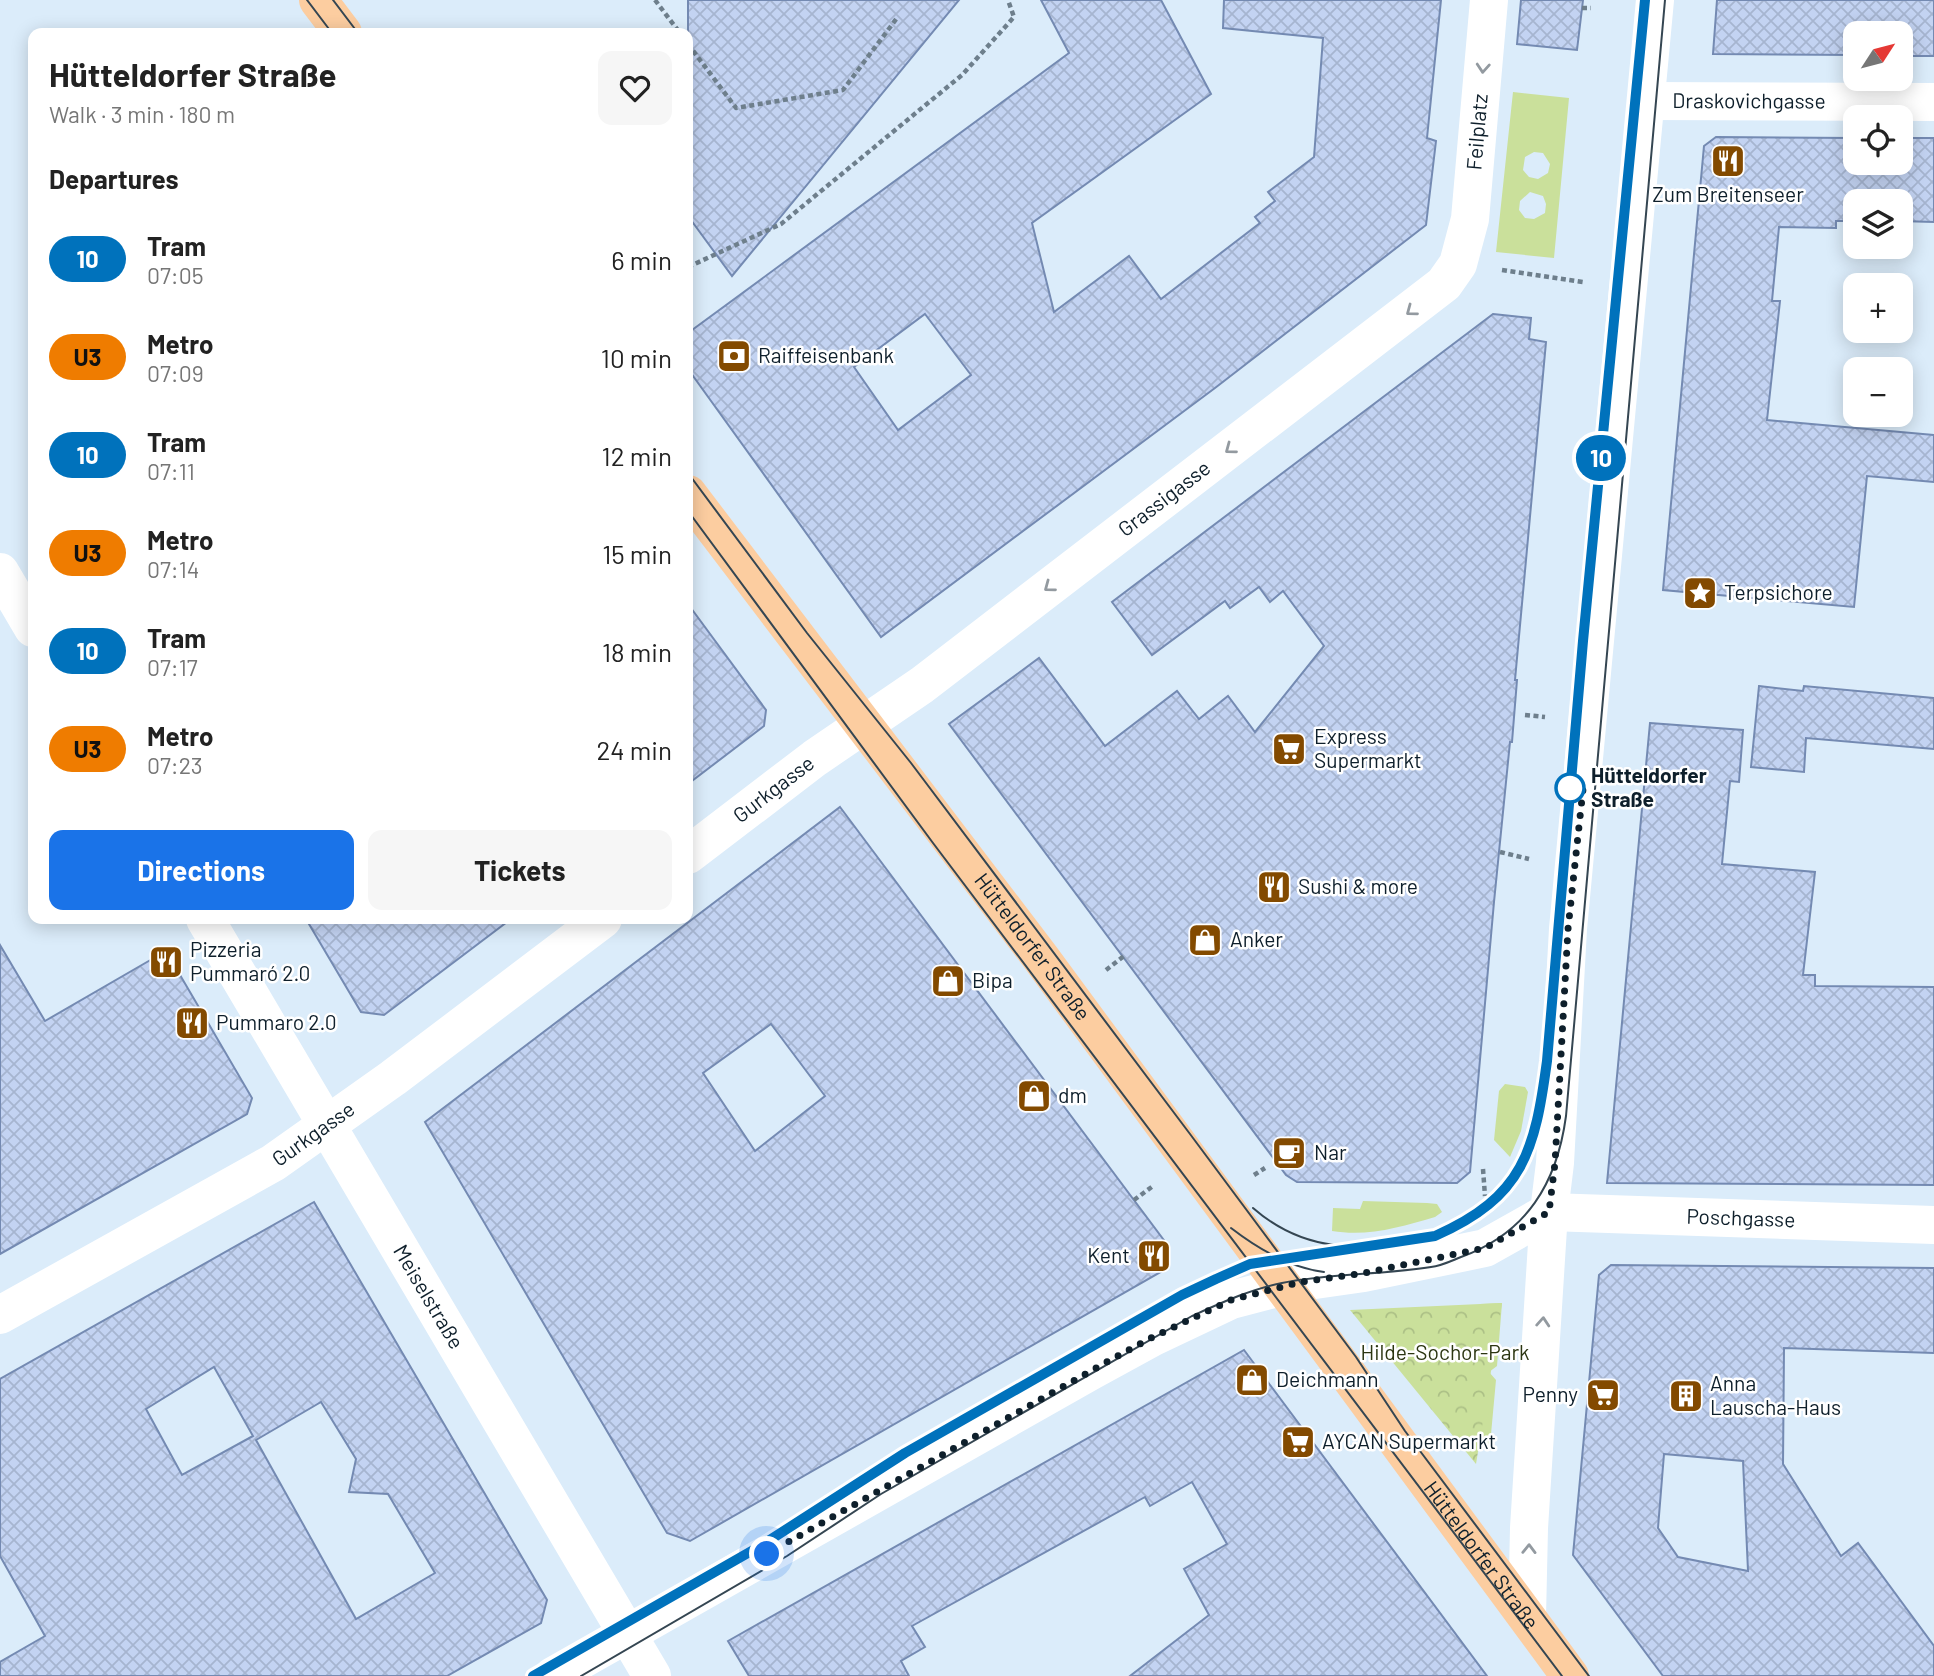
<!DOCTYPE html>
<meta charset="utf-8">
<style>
:root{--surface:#fff;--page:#f6f6f6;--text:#222;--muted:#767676;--accent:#1a73e8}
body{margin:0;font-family:Barlow,sans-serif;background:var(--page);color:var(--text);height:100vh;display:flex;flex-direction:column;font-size:26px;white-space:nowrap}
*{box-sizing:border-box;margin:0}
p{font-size:23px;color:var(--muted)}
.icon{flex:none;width:38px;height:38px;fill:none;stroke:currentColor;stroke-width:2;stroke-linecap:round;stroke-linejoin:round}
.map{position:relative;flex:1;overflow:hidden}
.panel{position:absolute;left:28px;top:28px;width:665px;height:896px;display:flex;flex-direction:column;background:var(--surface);border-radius:14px;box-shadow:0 4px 18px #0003}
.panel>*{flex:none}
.badge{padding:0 14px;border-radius:23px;font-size:24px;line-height:46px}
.needle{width:46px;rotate:54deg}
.buttons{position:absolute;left:1843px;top:21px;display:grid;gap:14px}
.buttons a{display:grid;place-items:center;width:70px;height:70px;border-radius:14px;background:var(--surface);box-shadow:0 4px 18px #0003;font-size:35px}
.you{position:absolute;width:35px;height:35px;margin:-18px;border:5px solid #fff;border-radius:50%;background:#1a73e8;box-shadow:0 0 0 10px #1a73e833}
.map>.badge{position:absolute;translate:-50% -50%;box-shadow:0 0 0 4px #fff}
h2{padding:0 21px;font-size:26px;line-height:63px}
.round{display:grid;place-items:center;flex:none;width:74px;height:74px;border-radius:14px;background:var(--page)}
.head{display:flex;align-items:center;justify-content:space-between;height:119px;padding:0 21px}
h1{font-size:33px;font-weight:700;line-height:52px}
.cta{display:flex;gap:14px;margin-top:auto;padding:14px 21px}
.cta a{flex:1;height:80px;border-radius:14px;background:var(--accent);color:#fff;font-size:28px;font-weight:700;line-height:80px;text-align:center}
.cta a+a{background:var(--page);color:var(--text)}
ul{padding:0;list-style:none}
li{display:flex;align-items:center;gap:21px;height:98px;padding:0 21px}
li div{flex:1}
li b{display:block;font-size:26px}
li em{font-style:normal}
li .badge{min-width:77px;font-weight:700;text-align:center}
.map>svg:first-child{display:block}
</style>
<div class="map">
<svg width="1934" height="1676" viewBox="0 0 1934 1676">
<defs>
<pattern id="park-crowns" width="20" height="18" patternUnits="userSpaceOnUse" patternTransform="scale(1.75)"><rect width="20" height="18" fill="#cae09b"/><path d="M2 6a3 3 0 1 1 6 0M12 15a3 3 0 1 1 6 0" fill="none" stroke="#acc086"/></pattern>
<pattern id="building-cross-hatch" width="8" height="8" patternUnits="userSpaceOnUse" patternTransform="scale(1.75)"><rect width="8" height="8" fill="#c3d3f2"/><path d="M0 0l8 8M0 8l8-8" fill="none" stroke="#a6b5d0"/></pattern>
</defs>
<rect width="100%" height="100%" fill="#dbecfa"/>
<!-- grass -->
<g fill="#cae09b" fill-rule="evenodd">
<path d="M1513,92L1569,98L1554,258L1496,252ZM1534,152L1543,153L1550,164L1548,173L1538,179L1529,177L1523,170L1525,157ZM1530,192L1543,196L1546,204L1545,213L1534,219L1525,218L1519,210L1520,201Z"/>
<path d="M1505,1084L1525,1087L1528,1092L1521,1131L1510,1157L1494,1140L1499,1091Z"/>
<path d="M1363,1201L1427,1203L1437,1204L1442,1212L1435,1217C1401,1227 1368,1237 1332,1231L1333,1208L1360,1209Z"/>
<path d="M1502,1303L1497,1366L1489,1372L1496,1380L1490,1445L1477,1446L1480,1304Z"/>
</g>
<!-- park -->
<path fill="url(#park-crowns)" d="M1502,1303L1476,1464L1350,1310Z"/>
<!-- building -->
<g fill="url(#building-cross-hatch)" stroke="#748ab2" stroke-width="2" fill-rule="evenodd">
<path d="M688,0H959L732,276L688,216Z"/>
<path d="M1041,0H1161L1211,94L1032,223L1054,312L1129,256L1161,299L1260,223L1255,217L1275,201L1268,192L1314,157L1323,38L1223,28L1224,0H1441L1427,138L1436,141L1426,225L1215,388L881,637L688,369V333L1069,53ZM925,314L971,375L898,430L854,367Z"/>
<path d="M1521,0H1583L1577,50L1517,44Z"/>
<path d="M1717,0H1934V56H1900V33H1855V55L1713,54Z"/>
<path d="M1716,137L1855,138V163H1900V138H1934V222L1900,221V201H1855V221H1836V228L1779,227L1772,301H1780L1767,420L1934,435V482L1867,476L1854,607L1663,590L1704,146Z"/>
<path d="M1493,314L1531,318L1529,339L1546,342L1515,680H1517L1512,742H1510L1494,902L1470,1172L1457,1183L1297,1182L1286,1175L949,724L1039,658L1105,746L1177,691L1199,719L1228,696L1255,732L1324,646L1283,591L1270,602L1259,587L1230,608L1225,601L1152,655L1112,602Z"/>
<path d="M688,604L766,710L764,726L688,784Z"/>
<path d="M1759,686L1803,691L1804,686L1934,698V749L1806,738L1804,772L1751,767Z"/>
<path d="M1650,723L1743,730L1739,782L1730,781L1722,864L1815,872L1803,975H1815V986L1934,987V1185L1607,1183Z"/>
<path d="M840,807L1169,1247L1164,1270L690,1541L667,1533L425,1122ZM771,1024L825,1096L755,1151L703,1073Z"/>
<path d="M306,919H511L384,1015L361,1012Z"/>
<path d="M0,945L45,1021L166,951L252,1098L247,1114L0,1254Z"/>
<path d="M314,1202L547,1600L541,1623L447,1676H0V1662L45,1636L0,1556V1379ZM214,1367L253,1436L182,1475L146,1409ZM321,1402L356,1459L349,1492L388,1494L435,1573L356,1619L256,1440Z"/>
<path d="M1611,1265L1934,1268V1353L1784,1348L1783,1464L1841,1556L1858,1543L1934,1646V1676H1663L1573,1555L1599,1275ZM1664,1454L1743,1461L1748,1571L1678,1557L1658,1528Z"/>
<path d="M1244,1350L1487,1676H1130L1209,1615L1184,1569L1227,1544L1192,1482L1150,1506L1145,1497L912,1626L925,1647L901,1661L909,1676H749L728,1641Z"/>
</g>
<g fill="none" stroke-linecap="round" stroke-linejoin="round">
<!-- path -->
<g stroke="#6e7f8c" stroke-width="4.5" stroke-dasharray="5 3.5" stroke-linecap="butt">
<path d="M655,0L680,33"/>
<path d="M1582,8H1591"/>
<path d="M688,44L736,108L843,90L897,18"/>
<path d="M688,267L781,224L962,75L1014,17L1008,0"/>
<path d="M1502,270L1583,282"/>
<path d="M1525,715L1545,717"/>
<path d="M1500,852L1529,859"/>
<path d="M1106,970L1124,956"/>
<path d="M1483,1169L1485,1196"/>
<path d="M1254,1175L1265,1168"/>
<path d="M1134,1200L1153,1186"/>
</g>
<!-- minor -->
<g stroke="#fff" stroke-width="38">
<path id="s1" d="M1647,101L1934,102"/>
<path d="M0,572L33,628"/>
<path id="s2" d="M688,855L815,758L922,685L1444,284L1458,264L1470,219L1489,0"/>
<path id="s3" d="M205,919L652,1676"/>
<path id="s4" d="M1549,1212L1934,1225"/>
<path id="s5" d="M0,1315L273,1163L393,1078L603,919"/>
<path d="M1527,1617L1529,1528L1549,1212L1555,1163L1568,929L1655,0"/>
<path d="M553,1676L1091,1371L1153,1337L1231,1300L1301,1282L1364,1273L1485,1248L1549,1212"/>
</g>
<!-- major -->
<g stroke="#fccda0" stroke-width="38">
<path d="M318,0L343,33"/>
<path id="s6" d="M688,494L1041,958L1570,1676"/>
</g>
<!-- tram -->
<g stroke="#354652" stroke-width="2">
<path d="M307,0L332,33"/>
<path d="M333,0L358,33"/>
<path d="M688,473L807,633L911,763L1190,1134L1356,1357L1405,1431L1589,1676"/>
<path d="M688,511L933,843L1562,1676"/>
<path d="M1253,1208C1277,1229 1302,1241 1334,1245"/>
<path d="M1231,1228C1257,1248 1291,1268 1324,1272"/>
<path d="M533,1676L762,1545L905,1453L1182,1295L1216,1279L1250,1264L1323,1251L1393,1244L1435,1236L1461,1225L1486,1208L1506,1188L1530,1149L1540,1111L1547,1061L1583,641L1645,0"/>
<path d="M581,1676L787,1556L881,1494L1192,1316C1221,1303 1251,1289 1282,1283C1331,1273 1382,1275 1431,1267C1441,1266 1451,1261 1461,1257C1527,1233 1557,1183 1566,1116L1665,0"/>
</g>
</g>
<!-- one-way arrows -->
<defs><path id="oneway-chevron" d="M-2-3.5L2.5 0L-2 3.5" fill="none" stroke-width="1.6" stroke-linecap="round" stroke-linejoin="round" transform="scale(1.75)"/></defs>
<g stroke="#939aa0">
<use href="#oneway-chevron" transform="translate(1483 68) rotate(94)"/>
<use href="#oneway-chevron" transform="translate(1411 311) rotate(143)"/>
<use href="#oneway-chevron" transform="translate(1230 449) rotate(143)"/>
<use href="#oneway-chevron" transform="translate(1049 587) rotate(143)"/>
<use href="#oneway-chevron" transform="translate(1543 1322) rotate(-86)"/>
<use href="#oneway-chevron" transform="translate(1529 1549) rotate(-89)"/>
</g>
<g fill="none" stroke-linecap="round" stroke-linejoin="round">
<!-- line casing -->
<g stroke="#fff" stroke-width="16">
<path id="line" d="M533,1676L762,1545L905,1453L1182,1295L1216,1279L1250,1264L1435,1236C1524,1197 1535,1150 1547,1061L1583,641L1645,0"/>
</g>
<!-- line -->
<use href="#line" stroke="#0072bc" stroke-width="10"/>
<!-- walk -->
<path stroke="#0e1f2b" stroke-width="7" stroke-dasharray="0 12.6" d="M767,1554L1112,1359L1153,1337L1231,1300L1301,1282L1364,1273L1485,1248L1549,1212L1555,1163L1568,929L1583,789L1570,788"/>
</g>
<!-- icons -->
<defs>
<g id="restaurant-square" transform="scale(1.75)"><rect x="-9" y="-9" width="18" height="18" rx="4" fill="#834a00" stroke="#fff"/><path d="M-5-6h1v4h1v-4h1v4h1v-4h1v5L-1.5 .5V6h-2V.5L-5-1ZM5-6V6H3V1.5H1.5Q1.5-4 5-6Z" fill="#fff"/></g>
<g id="bank-square" transform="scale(1.75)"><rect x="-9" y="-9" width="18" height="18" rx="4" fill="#834a00" stroke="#fff"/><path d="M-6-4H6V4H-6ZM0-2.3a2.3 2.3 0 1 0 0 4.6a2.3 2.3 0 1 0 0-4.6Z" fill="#fff"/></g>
<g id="sight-square" transform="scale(1.75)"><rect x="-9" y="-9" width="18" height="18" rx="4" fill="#834a00" stroke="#fff"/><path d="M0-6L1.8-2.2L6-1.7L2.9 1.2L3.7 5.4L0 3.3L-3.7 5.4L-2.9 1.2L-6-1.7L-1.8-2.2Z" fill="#fff"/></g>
<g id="supermarket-square" transform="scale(1.75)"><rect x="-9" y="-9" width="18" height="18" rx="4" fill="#834a00" stroke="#fff"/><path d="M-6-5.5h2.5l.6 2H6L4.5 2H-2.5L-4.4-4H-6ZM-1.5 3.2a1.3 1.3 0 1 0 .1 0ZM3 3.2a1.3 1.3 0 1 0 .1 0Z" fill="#fff"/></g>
<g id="shop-square" transform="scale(1.75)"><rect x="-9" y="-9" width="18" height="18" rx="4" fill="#834a00" stroke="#fff"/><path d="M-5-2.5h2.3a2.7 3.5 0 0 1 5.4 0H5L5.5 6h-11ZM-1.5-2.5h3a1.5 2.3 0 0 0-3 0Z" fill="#fff"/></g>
<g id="cafe-square" transform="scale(1.75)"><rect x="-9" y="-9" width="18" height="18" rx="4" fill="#834a00" stroke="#fff"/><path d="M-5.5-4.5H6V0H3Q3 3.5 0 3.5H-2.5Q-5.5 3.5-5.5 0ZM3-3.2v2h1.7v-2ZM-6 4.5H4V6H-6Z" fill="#fff"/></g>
<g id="building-square" transform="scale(1.75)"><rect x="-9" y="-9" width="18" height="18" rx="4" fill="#834a00" stroke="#fff"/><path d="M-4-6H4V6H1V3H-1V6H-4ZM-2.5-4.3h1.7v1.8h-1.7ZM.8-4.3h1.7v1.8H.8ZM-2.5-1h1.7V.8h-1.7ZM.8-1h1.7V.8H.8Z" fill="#fff"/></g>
</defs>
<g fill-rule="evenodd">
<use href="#restaurant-square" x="1728" y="161"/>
<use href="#bank-square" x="734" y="356"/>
<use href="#sight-square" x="1700" y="593"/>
<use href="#supermarket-square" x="1289" y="749"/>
<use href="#restaurant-square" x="1274" y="887"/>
<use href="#shop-square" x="1205" y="940"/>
<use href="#restaurant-square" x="166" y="962"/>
<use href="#shop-square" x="948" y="981"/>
<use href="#restaurant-square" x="192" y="1023"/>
<use href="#shop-square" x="1034" y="1096"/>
<use href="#cafe-square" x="1289" y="1153"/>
<use href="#restaurant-square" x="1154" y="1256"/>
<use href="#shop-square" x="1252" y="1380"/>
<use href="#supermarket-square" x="1603" y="1395"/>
<use href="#building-square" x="1686" y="1396"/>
<use href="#supermarket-square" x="1298" y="1442"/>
</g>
<!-- markers -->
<circle fill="#fff" stroke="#0072bc" stroke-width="3.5" cx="1570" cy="788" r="14"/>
<g text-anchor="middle" stroke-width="5" stroke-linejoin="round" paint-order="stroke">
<!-- street labels -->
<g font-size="21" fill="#0e1f2b" stroke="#fff">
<text dy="7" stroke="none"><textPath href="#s1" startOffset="102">Draskovichgasse</textPath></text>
<text dy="7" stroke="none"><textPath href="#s2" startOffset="1106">Feilplatz</textPath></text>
<text dy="7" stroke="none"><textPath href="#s2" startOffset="595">Grassigasse</textPath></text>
<text dy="7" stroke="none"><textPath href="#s2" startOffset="108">Gurkgasse</textPath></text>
<text dy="7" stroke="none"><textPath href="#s6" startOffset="569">Hütteldorfer Straße</textPath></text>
<text dy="7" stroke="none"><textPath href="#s5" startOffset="362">Gurkgasse</textPath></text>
<text dy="7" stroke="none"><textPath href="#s4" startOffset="192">Poschgasse</textPath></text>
<text dy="7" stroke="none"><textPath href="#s3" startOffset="439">Meiselstraße</textPath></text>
<text dy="7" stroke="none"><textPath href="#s6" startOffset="1325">Hütteldorfer Straße</textPath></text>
</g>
<!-- poi labels -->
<g font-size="21" fill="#0e1f2b" stroke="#fff" text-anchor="start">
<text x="1728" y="202" text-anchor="middle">Zum Breitenseer</text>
<text x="758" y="363">Raiffeisenbank</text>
<text x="1724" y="600">Terpsichore</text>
<text x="1314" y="744">Express<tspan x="1314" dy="24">Supermarkt</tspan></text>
<text x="1298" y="894">Sushi &amp; more</text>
<text x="1230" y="947">Anker</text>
<text x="190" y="957">Pizzeria<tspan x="190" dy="24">Pummaró 2.0</tspan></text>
<text x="972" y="988">Bipa</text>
<text x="216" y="1030">Pummaro 2.0</text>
<text x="1058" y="1103">dm</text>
<text x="1314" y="1160">Nar</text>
<text x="1130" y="1263" text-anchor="end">Kent</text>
<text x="1276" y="1387">Deichmann</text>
<text x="1710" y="1391">Anna<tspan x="1710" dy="24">Lauscha-Haus</tspan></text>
<text x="1578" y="1402" text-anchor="end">Penny</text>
<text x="1322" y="1449">AYCAN Supermarkt</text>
</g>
<!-- stop labels -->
<g font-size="21" font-weight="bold" fill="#0e1f2b" stroke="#fff" text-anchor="start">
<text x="1591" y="783">Hütteldorfer<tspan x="1591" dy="24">Straße</tspan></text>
</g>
<!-- park labels -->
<g font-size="21" fill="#2c3612" stroke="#fff">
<text x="1445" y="1360">Hilde-Sochor-Park</text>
</g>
</g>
</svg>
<div class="buttons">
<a><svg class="needle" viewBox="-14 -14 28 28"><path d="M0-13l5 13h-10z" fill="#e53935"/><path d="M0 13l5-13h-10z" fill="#767676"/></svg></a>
<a><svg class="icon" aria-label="locate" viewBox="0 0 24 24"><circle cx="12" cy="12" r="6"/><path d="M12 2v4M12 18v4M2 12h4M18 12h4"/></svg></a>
<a><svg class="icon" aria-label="layers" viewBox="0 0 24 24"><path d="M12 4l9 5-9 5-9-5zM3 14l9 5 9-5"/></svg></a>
<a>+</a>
<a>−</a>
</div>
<div class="you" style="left:767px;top:1554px"></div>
<b class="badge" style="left:1601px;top:458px;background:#0072bc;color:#fff">10</b>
<section class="panel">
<div class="head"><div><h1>Hütteldorfer Straße</h1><p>Walk · 3 min · 180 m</p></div><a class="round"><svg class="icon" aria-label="heart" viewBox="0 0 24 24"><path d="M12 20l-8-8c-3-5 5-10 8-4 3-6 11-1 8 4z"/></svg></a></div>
<h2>Departures</h2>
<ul>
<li><span class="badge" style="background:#0072bc;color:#fff">10</span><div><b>Tram</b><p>07:05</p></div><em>6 min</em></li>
<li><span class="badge" style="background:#ef7c00;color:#111">U3</span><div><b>Metro</b><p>07:09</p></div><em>10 min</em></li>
<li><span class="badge" style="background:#0072bc;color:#fff">10</span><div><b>Tram</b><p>07:11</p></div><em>12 min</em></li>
<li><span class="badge" style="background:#ef7c00;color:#111">U3</span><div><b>Metro</b><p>07:14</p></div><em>15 min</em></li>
<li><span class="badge" style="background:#0072bc;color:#fff">10</span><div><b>Tram</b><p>07:17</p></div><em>18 min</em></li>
<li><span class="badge" style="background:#ef7c00;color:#111">U3</span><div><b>Metro</b><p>07:23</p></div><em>24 min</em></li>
</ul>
<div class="cta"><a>Directions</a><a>Tickets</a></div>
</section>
</div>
